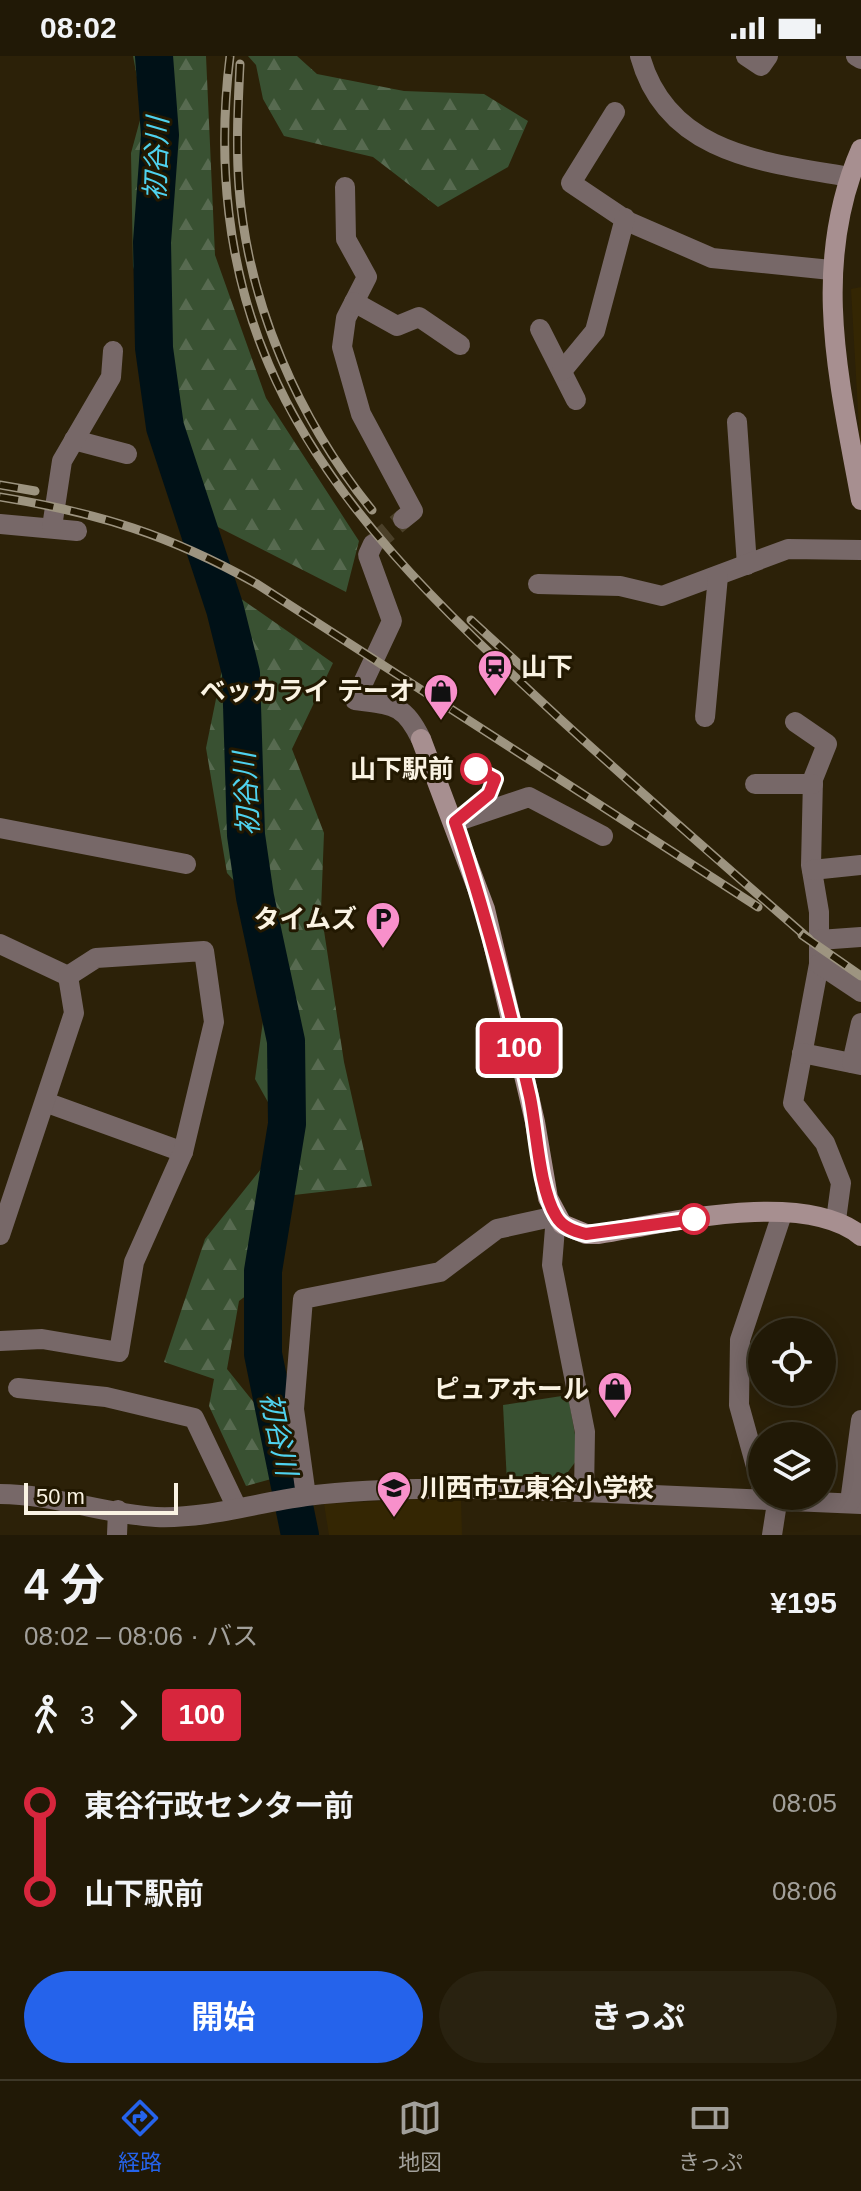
<!DOCTYPE html>
<html lang="ja">
<meta charset="utf-8">
<style>
:root{--surface:#211906;--page:#292210;--text:#f1f3f6;--muted:#a2a09b;--line:#3e3828;--accent:#2563eb}
body{margin:0;font-family:Arial,"Noto Sans JP",sans-serif;background:var(--page);color:var(--text);height:100vh;display:flex;flex-direction:column;font-size:30px;white-space:nowrap}
*{box-sizing:border-box;margin:0}
p{font-size:26px;color:var(--muted)}
.icon{flex:none;width:44px;height:44px;fill:none;stroke:currentColor;stroke-width:2;stroke-linecap:round;stroke-linejoin:round}
.map{position:relative;height:1479px;overflow:hidden}
.side{display:flex;flex-direction:column;background:var(--surface);flex:1}
.side>*{flex:none}
.badge{padding:0 16px;border-radius:6px;font-size:28px;line-height:52px}
.tools{position:absolute;left:748px;top:1262px;display:grid;gap:16px}
.tools a{display:grid;place-items:center;width:88px;height:88px;border-radius:50%;background:var(--surface);box-shadow:0 4px 20px #0003,0 0 0 2px var(--line);font-size:40px}
.scale{position:absolute;left:24px;bottom:20px;width:154px;box-sizing:border-box;padding-left:8px;border:4px solid #faf3e3;border-top:0;font-size:22px;line-height:28px;white-space:nowrap;color:#faf3e3;-webkit-text-stroke:6px #221801;paint-order:stroke}
.map>.badge{position:absolute;translate:-50% -50%;box-shadow:0 0 0 4px #fff}
.legs{display:flex;align-items:center;gap:12px;height:88px;padding:0 24px;font-size:26px}
.legs p{margin-inline-start:auto}
.headline{display:flex;align-items:center;justify-content:space-between;height:136px;padding:0 24px}
h1{font-size:44px;font-weight:700;line-height:60px}
.button{display:flex;gap:16px;margin-top:auto;padding:16px 24px}
.button a{flex:1;height:92px;border-radius:48px;background:var(--accent);color:#fff;font-size:32px;font-weight:700;line-height:92px;text-align:center}
.button a+a{background:var(--page);color:var(--text)}
ul{padding:0 24px;list-style:none}
li{display:flex;align-items:center;gap:28px;height:88px;font-size:30px}
li i{display:grid;place-items:center;width:12px;height:100%;margin:0 10px;background:currentColor}
li i::after{content:'';width:20px;height:20px;margin:-10px;border:6px solid;border-radius:50%;background:var(--surface)}
li p{margin-inline-start:auto}
li:first-child i{background:linear-gradient(#0000 50%,currentColor 0)}
li:last-child i{background:linear-gradient(currentColor 50%,#0000 0)}
.status{display:flex;justify-content:space-between;align-items:center;height:56px;padding:0 40px;background:var(--surface);direction:ltr}
.status svg{height:22px;fill:currentColor}
.menu{display:flex;justify-content:space-around;align-items:center;height:112px;border-top:2px solid var(--line);background:var(--surface);font-size:22px;color:var(--muted)}
.menu a{display:grid;justify-items:center;gap:4px}
.menu .active{color:var(--accent)}
.map>svg:first-child{display:block}
</style>
<div class="status"><b>08:02</b><svg viewBox="0 0 49 12"><path d="M0 12V9h3v3zM5 12V6h3v6zM10 12V3h3v9zM15 12V0h3v12zM26 1h20v11H26zM47 4h2v5h-2z"/></svg></div>
<div class="map">
<svg width="861" height="1479" viewBox="0 0 861 1479">
<defs>
<pattern id="forest-firs" width="22" height="20" patternUnits="userSpaceOnUse" patternTransform="scale(2)"><rect width="22" height="20" fill="#395132"/><path d="M5 1l3.5 6h-7zM16 11l3.5 6h-7z" fill="#576a50"/></pattern>
</defs>
<rect width="100%" height="100%" fill="#2c2108"/>
<!-- built -->
<g fill="#342603">
<path d="M861,231V407L851,233Z"/>
<path d="M461,1441L462,1479H329L324,1448Z"/>
</g>
<!-- green -->
<path fill="#395132" d="M568,1339L579,1401L559,1428L507,1427L503,1349Z"/>
<!-- forest -->
<g fill="url(#forest-firs)">
<path d="M133,0H206L215,199L266,342L359,485L346,536L210,467L133,210L131,97L143,53Z"/>
<path d="M248,0H297L317,18L404,35L484,38L528,65L508,111L438,151L373,101L284,80L263,43L256,9Z"/>
<path d="M237,540L333,607L292,693L324,777L321,855L344,1006L372,1130L294,1139L274,1219L239,1245L227,1313L256,1349L275,1422L246,1430L209,1350L214,1323L164,1306L205,1183L261,1113L273,1055L255,1023L276,871L227,817L206,692Z"/>
</g>
<g fill="none" stroke-linecap="round" stroke-linejoin="round">
<!-- river -->
<path stroke="#001117" stroke-width="38" d="M154,0L160,79L152,186L154,292L165,371L225,553L241,617L246,779L255,841L286,985L287,1068L263,1215V1298L300,1479"/>
<!-- street-tunnel -->
<path stroke="#4b4029" stroke-width="20" stroke-dasharray="20 10" stroke-linecap="butt" d="M373,488L403,463"/>
<!-- street -->
<g stroke="#776868" stroke-width="20">
<path d="M640,0C667,98 764,106 849,121"/>
<path d="M746,0L761,10L768,0"/>
<path d="M856,0L861,3"/>
<path d="M615,56L571,127L629,166L712,202L831,214"/>
<path d="M345,131L346,183L367,221L346,262L342,291L361,358L413,455L403,463"/>
<path d="M354,246L397,270L419,261L460,289"/>
<path d="M540,273L576,344"/>
<path d="M562,315L595,275L625,162"/>
<path d="M737,366L747,509"/>
<path d="M74,384L127,398"/>
<path d="M0,468L77,475"/>
<path d="M52,471L62,405L111,321L113,295"/>
<path d="M373,488L368,499L392,565L355,644C392,649 404,647 421,683"/>
<path d="M538,528L620,530L662,540L788,493L861,494"/>
<path d="M705,661L718,520"/>
<path d="M795,666L827,688L813,723L811,809L819,856V908L793,1047L825,1087L841,1127L836,1164"/>
<path d="M755,728H813"/>
<path d="M455,766L529,741L603,780"/>
<path d="M0,772L186,808"/>
<path d="M812,814L861,809"/>
<path d="M819,884L861,881"/>
<path d="M0,888L68,920"/>
<path d="M819,908L861,936"/>
<path d="M802,997L861,1009"/>
<path d="M852,1007L861,967"/>
<path d="M45,1046L183,1096"/>
<path d="M0,1179L74,957L68,920L96,902L204,895L214,966L183,1096L134,1206L119,1296L42,1283L0,1285"/>
<path d="M18,1332L106,1341L194,1362L237,1452"/>
<path d="M762,1432L739,1349L740,1284L782,1158"/>
<path d="M584,1436L861,1448"/>
<path d="M0,1438C53,1438 103,1458 156,1461C206,1463 256,1447 306,1440C398,1429 491,1433 584,1436L585,1376L552,1209L556,1160L497,1173L440,1216L303,1243L294,1353L306,1440"/>
<path d="M850,1446L861,1364"/>
<path d="M117,1479L118,1454"/>
<path d="M772,1479L777,1447"/>
</g>
<!-- secondary -->
<g stroke="#a78f90" stroke-width="20">
<path d="M861,93C810,210 839,324 861,444"/>
<path d="M421,683L485,853L535,1066L548,1142L562,1168L586,1178H599C667,1167 804,1133 861,1180"/>
</g>
<!-- rail casing -->
<g stroke="#9d9480" stroke-width="9">
<g id="rail">
<path d="M230,0C217,104 227,212 269,309C329,450 449,560 559,662C641,737 725,810 809,883"/>
<path d="M240,8C238,49 236,90 239,131C248,248 298,363 372,454"/>
<path d="M0,429L35,435"/>
<path d="M0,441C99,457 170,479 257,528L758,851"/>
<path d="M471,564L521,610"/>
<path d="M802,879L861,920"/>
</g>
</g>
<!-- rail -->
<use href="#rail" stroke="#221801" stroke-width="6" stroke-dasharray="18" stroke-linecap="butt"/>
</g>
<g fill="none" stroke-linecap="round" stroke-linejoin="round">
<!-- line-1 casing -->
<g stroke="#fff" stroke-width="18">
<path id="line-1" d="M476,713L495,723L489,738L455,766C486,857 509,948 530,1041C537,1075 539,1132 556,1160C562,1171 574,1175 586,1178L694,1163"/>
</g>
<!-- line-1 -->
<use href="#line-1" stroke="#d7263d" stroke-width="12"/>
</g>
<!-- icons -->
<defs>
<g id="station-pin" transform="scale(1.8)"><path d="M0 17L-7.5 6A9.5 9.5 0 1 1 7.5 6Z" fill="#f890cb" stroke="#221801"/><path d="M-3-6H3Q5-6 5-4V2Q5 4 3 4L4.5 6H3L1.5 4h-3L-3 6H-4.5L-3 4Q-5 4-5 2V-4Q-5-6-3-6ZM-3.5-4v3h7v-3ZM-3.5 1v1.5H-2V1ZM2 1v1.5H3.5V1Z" fill="#111"/></g>
<g id="shop-pin" transform="scale(1.8)"><path d="M0 17L-7.5 6A9.5 9.5 0 1 1 7.5 6Z" fill="#f890cb" stroke="#221801"/><path d="M-5-2.5h2.3a2.7 3.5 0 0 1 5.4 0H5L5.5 6h-11ZM-1.5-2.5h3a1.5 2.3 0 0 0-3 0Z" fill="#111"/></g>
<g id="parking-pin" transform="scale(1.8)"><path d="M0 17L-7.5 6A9.5 9.5 0 1 1 7.5 6Z" fill="#f890cb" stroke="#221801"/><path d="M-3.5-5.5H1a3.5 3.5 0 0 1 0 7H-1V5.5H-3.5ZM-1-3.4V-.6H.8a1.4 1.4 0 0 0 0-2.8Z" fill="#111"/></g>
<g id="school-pin" transform="scale(1.8)"><path d="M0 17L-7.5 6A9.5 9.5 0 1 1 7.5 6Z" fill="#f890cb" stroke="#221801"/><path d="M0-5L7-2L0 1L-7-2ZM-4 1L0 2.5L4 1V4Q0 6-4 4Z" fill="#111"/></g>
</defs>
<g fill-rule="evenodd">
<use href="#station-pin" x="495" y="611"/>
<use href="#shop-pin" x="441" y="635"/>
<use href="#parking-pin" x="383" y="863"/>
<use href="#shop-pin" x="615" y="1333"/>
<use href="#school-pin" x="394" y="1432"/>
</g>
<!-- markers -->
<g fill="#fff" stroke="#d7263d" stroke-width="4">
<circle cx="476" cy="713" r="14"/>
<circle cx="694" cy="1163" r="14"/>
</g>
<g text-anchor="middle" stroke-width="6" stroke-linejoin="round" paint-order="stroke">
<!-- poi labels -->
<g font-size="26" font-weight="bold" fill="#faf3e3" stroke="#221801" text-anchor="end">
<text x="521" y="620" text-anchor="start">山下</text>
<text x="415" y="644">ベッカライ テーオ</text>
<text x="357" y="872">タイムズ</text>
<text x="589" y="1342">ピュアホール</text>
<text x="420" y="1441" text-anchor="start">川西市立東谷小学校</text>
</g>
<!-- stop labels -->
<g font-size="26" font-weight="bold" fill="#faf3e3" stroke="#221801" text-anchor="end">
<text x="454" y="722">山下駅前</text>
</g>
<!-- water labels -->
<g font-size="28" font-style="italic" fill="#4fd2ee" stroke="#221801">
<text transform="translate(156 103) rotate(-88)" y="10">初谷川</text>
<text transform="translate(246 738) rotate(-93)" y="10">初谷川</text>
<text transform="translate(279 1378) rotate(78)" y="10">初谷川</text>
</g>
</g>
</svg>
<div class="tools">
<a><svg class="icon" aria-label="locate" viewBox="0 0 24 24"><circle cx="12" cy="12" r="6"/><path d="M12 2v4M12 18v4M2 12h4M18 12h4"/></svg></a>
<a><svg class="icon" aria-label="layers" viewBox="0 0 24 24"><path d="M12 4l9 5-9 5-9-5zM3 14l9 5 9-5"/></svg></a>
</div>
<div class="scale">50 m</div>
<b class="badge" style="left:519px;top:992px;background:#d7263d;color:#fff">100</b>
</div>
<section class="side">
<div class="headline"><div><h1>4 分</h1><p>08:02 – 08:06 · バス</p></div><b>¥195</b></div>
<div class="legs"><svg class="icon" aria-label="walk" viewBox="0 0 24 24"><circle cx="13" cy="4" r="2"/><path d="M13 8l-2 6 4 7M11 14l-3 7M7 12l3-4h3l4 4"/></svg>3<svg class="icon" aria-label="forward" viewBox="0 0 24 24"><path d="M9 5l7 7-7 7"/></svg><b class="badge" style="background:#d7263d;color:#fff">100</b></div>
<ul>
<li><i style="color:#d7263d"></i><b>東谷行政センター前</b><p>08:05</p></li>
<li><i style="color:#d7263d"></i><b>山下駅前</b><p>08:06</p></li>
</ul>
<div class="button"><a>開始</a><a>きっぷ</a></div>
</section>
<nav class="menu">
<a class="active"><svg class="icon" aria-label="directions" viewBox="0 0 24 24"><path d="M12 3l9 9-9 9-9-9zM9 14v-3h6M13 9l2 2-2 2"/></svg>経路</a>
<a><svg class="icon" aria-label="map" viewBox="0 0 24 24"><path d="M3 6l6-2 6 2 6-2v14l-6 2-6-2-6 2zM9 4v14M15 6v14"/></svg>地図</a>
<a><svg class="icon" aria-label="tickets" viewBox="0 0 24 24"><path d="M3 7h18v10H3zM15 7v10"/></svg>きっぷ</a>
</nav>
